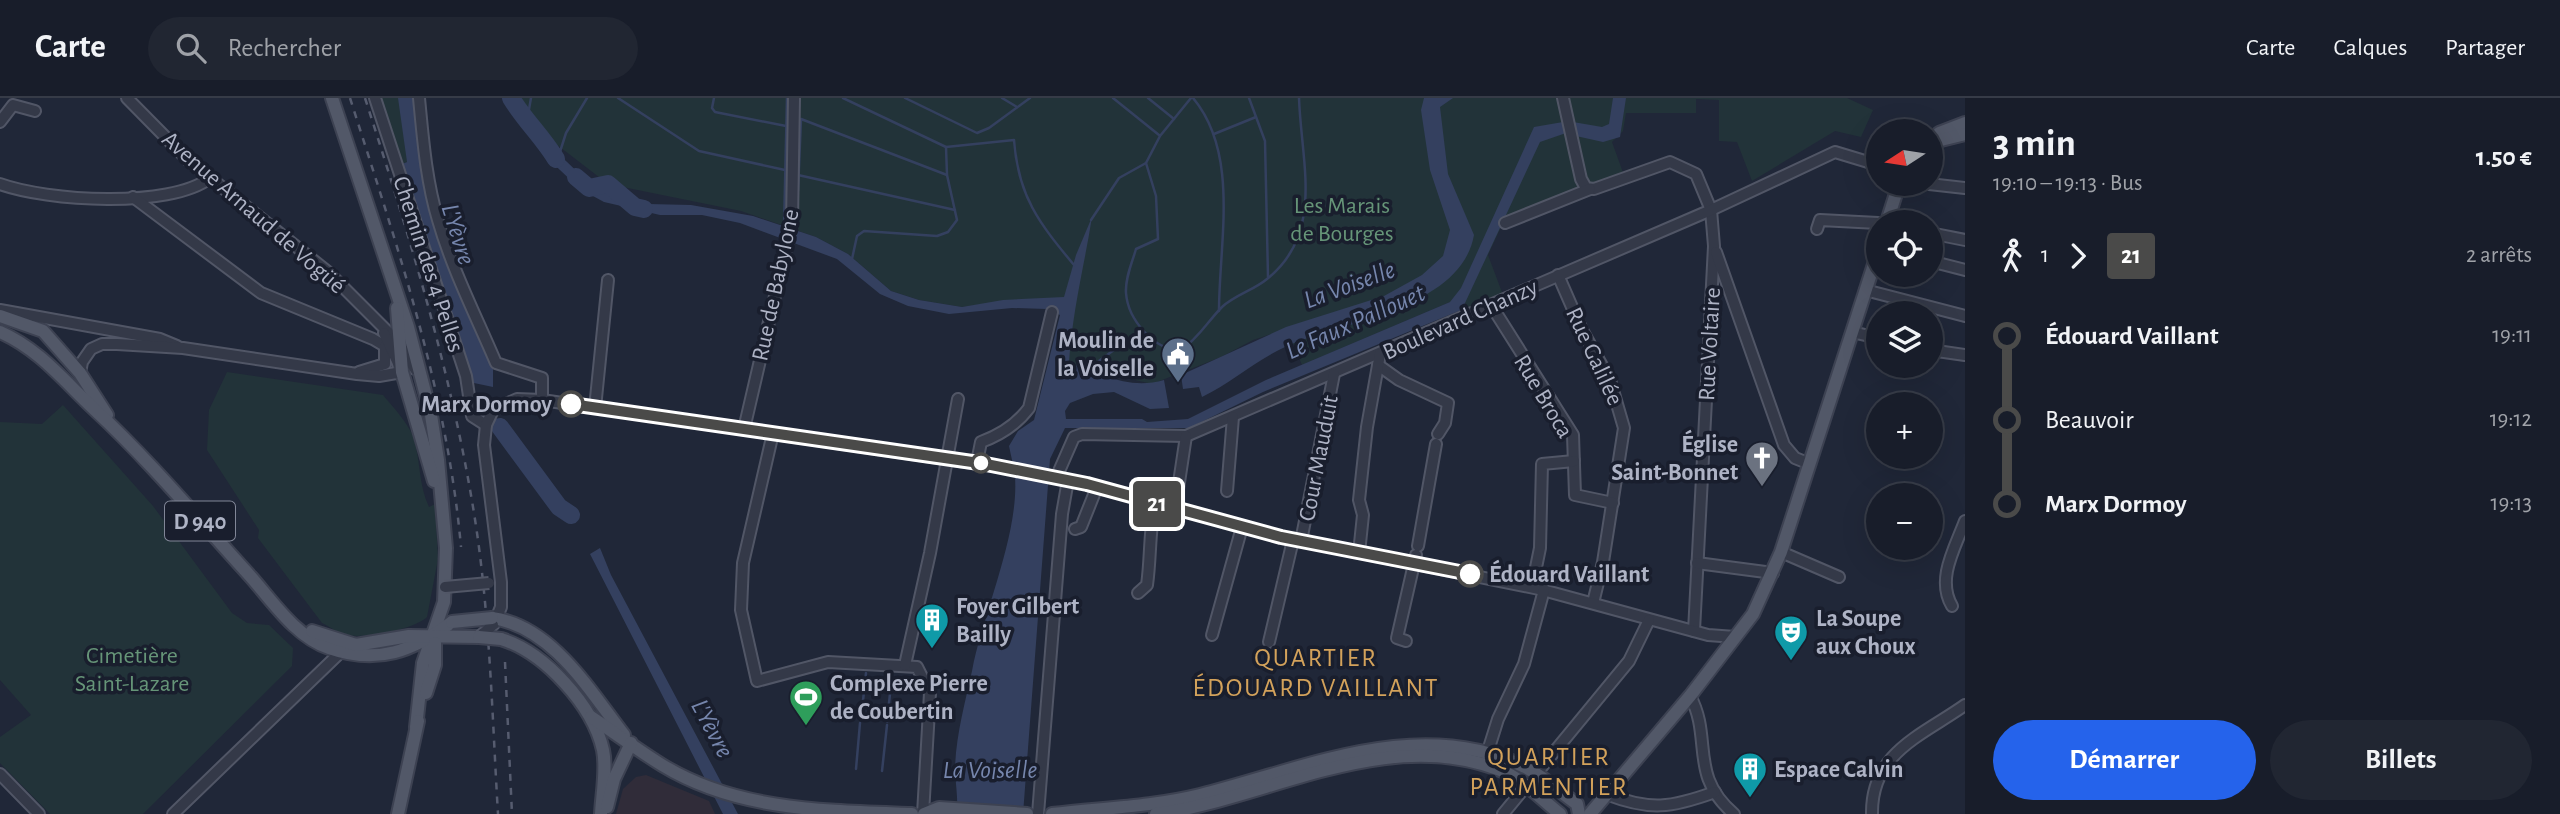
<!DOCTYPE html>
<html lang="fr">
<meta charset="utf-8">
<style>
:root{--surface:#181d2a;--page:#212632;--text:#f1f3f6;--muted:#9fa2a8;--line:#363b47;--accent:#2563eb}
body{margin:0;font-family:"Alegreya Sans",sans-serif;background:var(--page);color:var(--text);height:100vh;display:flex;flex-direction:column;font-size:26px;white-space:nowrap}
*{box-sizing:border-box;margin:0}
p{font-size:23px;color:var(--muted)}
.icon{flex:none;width:38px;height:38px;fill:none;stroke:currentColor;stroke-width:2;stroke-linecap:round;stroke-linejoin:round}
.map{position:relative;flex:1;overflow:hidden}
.details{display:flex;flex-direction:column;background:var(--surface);width:595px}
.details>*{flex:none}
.badge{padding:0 14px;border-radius:5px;font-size:24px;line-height:46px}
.needle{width:46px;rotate:258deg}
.controls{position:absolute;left:1866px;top:21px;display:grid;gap:14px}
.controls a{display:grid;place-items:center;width:77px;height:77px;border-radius:50%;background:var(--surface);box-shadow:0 7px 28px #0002,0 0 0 2px var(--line);font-size:35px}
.map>.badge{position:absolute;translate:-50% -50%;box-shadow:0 0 0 4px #fff}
.legs{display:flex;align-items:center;gap:10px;height:77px;padding:0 28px;font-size:23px}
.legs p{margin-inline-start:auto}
.overview{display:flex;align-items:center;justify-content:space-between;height:119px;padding:0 28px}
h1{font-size:38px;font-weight:600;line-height:52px}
.primary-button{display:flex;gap:14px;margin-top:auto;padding:14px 28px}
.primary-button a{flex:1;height:80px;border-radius:42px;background:var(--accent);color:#fff;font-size:28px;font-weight:600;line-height:80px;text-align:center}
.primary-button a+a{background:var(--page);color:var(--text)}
ul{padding:0 28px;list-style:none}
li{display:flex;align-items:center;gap:24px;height:84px;font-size:26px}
li i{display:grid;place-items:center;width:10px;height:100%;margin:0 9px;background:currentColor}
li i::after{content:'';width:18px;height:18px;margin:-9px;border:5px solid;border-radius:50%;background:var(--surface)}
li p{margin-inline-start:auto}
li:first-child i{background:linear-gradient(#0000 50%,currentColor 0)}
li:last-child i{background:linear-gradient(currentColor 50%,#0000 0)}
header{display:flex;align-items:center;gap:42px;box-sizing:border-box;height:98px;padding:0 35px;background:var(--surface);border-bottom:2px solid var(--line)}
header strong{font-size:33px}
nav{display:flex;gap:38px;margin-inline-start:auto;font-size:24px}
.search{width:490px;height:63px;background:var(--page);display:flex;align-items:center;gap:18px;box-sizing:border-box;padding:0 24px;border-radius:38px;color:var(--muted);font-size:26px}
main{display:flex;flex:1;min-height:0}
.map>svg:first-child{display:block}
</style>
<header>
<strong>Carte</strong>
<div class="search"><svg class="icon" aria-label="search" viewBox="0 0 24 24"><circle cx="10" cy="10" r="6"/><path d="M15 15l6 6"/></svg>Rechercher</div>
<nav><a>Carte</a><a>Calques</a><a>Partager</a></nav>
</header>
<main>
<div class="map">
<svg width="1965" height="716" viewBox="0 0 1965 716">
<rect width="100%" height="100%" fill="#202738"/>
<!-- medical -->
<path fill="#302c39" d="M646,677L709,703L715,716H616L623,691L636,679Z"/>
<!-- green -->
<g fill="#223339">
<path d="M378,0H404L407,64L400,67Z"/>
<path d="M517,0H1847L1873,12L1861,39L1835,33L1752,83L1737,44L1719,43V2L1696,1V15H1626L1623,33L1612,44L1625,80L1502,127L1488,157L1503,197L1466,210L1450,204L1302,267L1287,231L1253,242L1221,259L1152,286L1060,264L1068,207L1024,201L962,209L919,202L891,193L848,156L816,139L741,113L608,86L539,33Z"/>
<path d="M227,274L383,297C393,309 407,324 413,338C421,362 418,386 429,409L435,406L438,461L427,519C415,531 364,541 347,537C338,535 330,529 322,525L258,440L259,432L207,352L209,312Z"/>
<path d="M63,307L153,408L232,515L247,525L269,527L293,550L292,568L143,716H50L0,665V639L31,617L0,582V324L42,326Z"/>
</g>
<!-- water -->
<g fill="#34405f">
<path d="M398,0H415L454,174L493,271V289L474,285L459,251L400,67L407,64Z"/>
<path d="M507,0H519L541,39L591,87L608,95L648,106L691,107L753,118L816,139L848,156L891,193L919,202L962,209L1003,202L1064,199L1076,157L1092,119C1084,169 1072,215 1069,265C1101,276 1129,292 1164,282L1169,310L1150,311L1114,294L1093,296L1070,305L1065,313L1066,321H1142L1147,324L1188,321L1266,282L1450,204L1461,190L1534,29L1563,24L1566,35L1540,44L1465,205L1466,210L1263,294L1189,330H1065L1050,361L1023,716H957C958,701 956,688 955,674C955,641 965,605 972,573C983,515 1019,437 1015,379C1014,369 1011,358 1009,348L1018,333L1034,322L1060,217L1047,211L1012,210L949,216L908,208L880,196L837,161L740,125L702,117H660L604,104L580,91L540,53Z"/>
<path d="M1424,0H1453L1440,9L1448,76L1474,137C1461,211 1340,224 1285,249C1255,263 1231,285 1202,299L1199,289L1183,291L1181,277L1286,229L1384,198L1422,177L1443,158L1450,132L1430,72L1421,12Z"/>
<path d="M1613,0H1626L1620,39L1603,44L1576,38L1573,24L1602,29L1609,26Z"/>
<path d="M600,450L611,477L738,716H723L590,456Z"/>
</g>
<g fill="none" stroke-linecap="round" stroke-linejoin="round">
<!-- stream -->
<g stroke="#34405f" stroke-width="2.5">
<path d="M618,0L699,53L785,72"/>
<path d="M714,0L712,10L715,14L786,28"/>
<path d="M843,0L946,49L1014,42C1018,98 1039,125 1074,167"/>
<path d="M905,0L977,35L989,30L1030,0"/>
<path d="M1002,0L1017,9"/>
<path d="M1113,0L1159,37"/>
<path d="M1148,0L1174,21"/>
<path d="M1193,0C1240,56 1219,145 1219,213"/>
<path d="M1249,0L1265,43L1268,179"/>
<path d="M528,17L531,0"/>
<path d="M1214,36L1256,19"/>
<path d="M558,60L566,35L587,0"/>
<path d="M1146,65L1156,98L1158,141L1136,151C1132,165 1125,180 1126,195C1128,222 1155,253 1181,252C1198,241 1208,223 1222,209C1235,197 1254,192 1267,181C1325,135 1301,64 1299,0"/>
<path d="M798,77L955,112"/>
<path d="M798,93L801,21L947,77"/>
<path d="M1091,122L1119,80L1146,65L1160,38L1191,0"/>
<path d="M784,130L787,0"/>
<path d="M852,161L857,138L864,133L937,138L948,134L957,122L947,77L946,49"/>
<path d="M1088,271L1122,246L1145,238"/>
<path d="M861,621L866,575"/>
<path d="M887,624L892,577"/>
<path d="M856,671L860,625"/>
<path d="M882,673L887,627"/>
</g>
<!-- river -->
<g stroke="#34405f" stroke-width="18">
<path d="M511,0C525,23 542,38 556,61"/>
<path d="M576,79L589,90L608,86L635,109L644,111"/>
<path d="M500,329L559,409L571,417"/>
</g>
<!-- minor casing -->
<g stroke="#515666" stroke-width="14">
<g id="minor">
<path d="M127,0L188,62L328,174L398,244L415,271"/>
<path d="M375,0L466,278L472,318L486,327"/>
<path d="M419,0C423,41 426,82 438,122C452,171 476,218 496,265L542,280V302"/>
<path d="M1563,0L1581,81L1586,90L1594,91L1670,64L1696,76L1711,112L1714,148L1694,533"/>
<path d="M0,24L13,7L35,13"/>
<path d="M0,86C47,103 169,111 210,80"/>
<path d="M1929,86L1965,90"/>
<path d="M133,99L261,195L373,241L390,251"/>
<path d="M1505,125L1590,91"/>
<path d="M1817,131L1820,122L1878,125"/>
<path d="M1930,135L1965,142"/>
<path d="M1716,154L1784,347L1795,360L1810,366"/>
<path d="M1930,163L1965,172"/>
<path d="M1558,177L1582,232L1610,282L1624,330L1603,464L1593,505"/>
<path d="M1865,192L1965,218"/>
<path d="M1491,207L1573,337L1575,397L1613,405"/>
<path d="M0,212L160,241L177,248"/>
<path d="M1852,234L1878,240"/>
<path d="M1930,252L1965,257"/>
<path d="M1378,267L1399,282L1448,305L1445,325L1438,336"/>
<path d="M359,274L385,266V248"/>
<path d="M80,275L82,264L91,251L102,246H117L183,250L357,276L379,278L402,274L384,235"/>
<path d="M595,310L608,182"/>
<path d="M744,331L792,125L794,0"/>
<path d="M773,335L743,465L741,512L757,583L828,564L917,569L930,595L923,716"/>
<path d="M977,364L981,344C1000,337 1017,326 1029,310L1052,214"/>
<path d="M1056,380L1074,339L1082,336L1186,338L1711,112L1835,54L1878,67"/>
<path d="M1227,393L1233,319"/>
<path d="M1175,411L1186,338"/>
<path d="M1075,431L1081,429L1097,389"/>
<path d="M1301,443L1334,276"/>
<path d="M1418,448L1436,346"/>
<path d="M1781,454L1839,479"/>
<path d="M1359,455L1363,417L1359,402L1367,329L1380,256"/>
<path d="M1697,465L1773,475"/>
<path d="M1532,489L1540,450L1542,366L1574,363"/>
<path d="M1138,495L1147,487C1151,459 1149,433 1155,406"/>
<path d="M1952,508C1936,481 1955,450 1965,423"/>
<path d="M494,526L501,509V484L484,347L486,327L493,312L517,301L542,302L1007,370L1087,386L1281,439L1539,491L1708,537L1735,539"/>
<path d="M1212,537L1242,429"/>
<path d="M1406,543L1397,540L1416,457"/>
<path d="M1269,544L1293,442"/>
<path d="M905,567L930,455L958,301"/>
<path d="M1690,598C1713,640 1688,677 1734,716"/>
<path d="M1487,656L1498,621L1524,566L1544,492"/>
<path d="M0,676L39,716"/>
<path d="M1606,696C1650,713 1671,710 1715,694"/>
<path d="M173,716L346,549"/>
<path d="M1038,716L1062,416L1068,382"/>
<path d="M1503,716L1629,563L1649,522"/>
<path d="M1872,716C1871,654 1923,637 1965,607"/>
</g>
</g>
<!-- major casing -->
<g stroke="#3d4252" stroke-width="16">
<g id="major">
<path d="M332,0L408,229L431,317L438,362L446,450L444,504L423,565L416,629"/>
<path d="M1939,35L1965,25"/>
<path d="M1930,49L1941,42L1965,36"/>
<path d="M1887,124L1899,86"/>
<path d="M397,210L402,274L434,383"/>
<path d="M0,218L43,233L80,275L107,317"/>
<path d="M0,234C39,251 64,283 94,311C150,363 199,422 251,479C273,504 296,539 329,550C378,567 413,553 452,524"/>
<path d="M492,520C552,528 590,593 624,637"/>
<path d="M312,533L356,547L409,538L479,539"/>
<path d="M501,541C544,554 593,607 603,652C607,671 602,696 601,716"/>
<path d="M426,595L435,567V545"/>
<path d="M591,619C615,635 638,652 662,667C737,713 827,713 912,716"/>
<path d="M607,709L614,681L631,645"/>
<path d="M398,716L418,623"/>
<path d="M924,716L939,710L1027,716"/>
<path d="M1052,716C1102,710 1151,709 1200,697C1304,671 1419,617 1525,669C1544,679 1560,694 1577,706L1579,716"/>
<path d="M1156,716C1267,701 1386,627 1500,672C1523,681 1541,701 1560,716"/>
<path d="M1590,716L1690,598L1753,516L1781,454L1878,154"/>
</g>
</g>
<!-- minor -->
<use href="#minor" stroke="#343948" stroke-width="10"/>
<!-- major -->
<use href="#major" stroke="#525868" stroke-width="12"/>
<!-- rail -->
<g stroke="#565c6f" stroke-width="2.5" stroke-dasharray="7 7" stroke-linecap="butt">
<path d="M350,0C397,148 447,293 461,449"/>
<path d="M365,0C409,137 451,273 474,415C490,515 492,616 498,716"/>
<path d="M505,564L512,716"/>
</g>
<!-- minor-bridge casing -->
<g stroke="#515666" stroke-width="14" stroke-linecap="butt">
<g id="minor-bridge">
<path d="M445,489L489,485"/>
<path d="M479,539L493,527"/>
</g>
</g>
<!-- major-bridge casing -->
<g stroke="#3d4252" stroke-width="16" stroke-linecap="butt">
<g id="major-bridge">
<path d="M452,524L492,520"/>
<path d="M479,539L501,541"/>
</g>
</g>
<!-- minor-bridge -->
<use href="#minor-bridge" stroke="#343948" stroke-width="10"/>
<!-- major-bridge -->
<use href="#major-bridge" stroke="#525868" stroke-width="12"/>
</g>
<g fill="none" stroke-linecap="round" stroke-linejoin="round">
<!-- line-1 casing -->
<g stroke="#fff" stroke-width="16">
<path id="line-1" d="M571,306L986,366L1087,386L1281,439L1470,476"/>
</g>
<!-- line-1 -->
<use href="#line-1" stroke="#4a4a49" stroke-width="10"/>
</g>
<!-- icons -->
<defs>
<g id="civic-pin" transform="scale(1.75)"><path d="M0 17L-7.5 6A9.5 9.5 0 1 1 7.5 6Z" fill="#5c6f8a" stroke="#191e2d"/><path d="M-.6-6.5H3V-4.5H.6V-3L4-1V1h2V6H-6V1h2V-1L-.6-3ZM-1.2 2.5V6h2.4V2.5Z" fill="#fff"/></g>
<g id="church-pin" transform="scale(1.75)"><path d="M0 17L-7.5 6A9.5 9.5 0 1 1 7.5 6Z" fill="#6b7280" stroke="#191e2d"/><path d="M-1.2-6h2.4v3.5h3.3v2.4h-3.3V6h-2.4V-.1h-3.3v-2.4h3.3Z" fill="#fff"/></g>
<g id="building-pin" transform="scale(1.75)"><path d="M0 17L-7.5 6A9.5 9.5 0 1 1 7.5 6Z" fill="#0f9aa8" stroke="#191e2d"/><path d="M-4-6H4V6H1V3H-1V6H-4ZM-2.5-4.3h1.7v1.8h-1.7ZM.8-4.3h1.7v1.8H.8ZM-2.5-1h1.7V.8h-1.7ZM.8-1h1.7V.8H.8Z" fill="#fff"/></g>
<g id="theatre-pin" transform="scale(1.75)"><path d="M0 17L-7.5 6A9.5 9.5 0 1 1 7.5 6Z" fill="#0f9aa8" stroke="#191e2d"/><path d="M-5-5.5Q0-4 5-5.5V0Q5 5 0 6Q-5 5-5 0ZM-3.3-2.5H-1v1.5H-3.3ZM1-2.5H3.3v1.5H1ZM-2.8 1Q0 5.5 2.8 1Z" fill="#fff"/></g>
<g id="stadium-pin" transform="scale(1.75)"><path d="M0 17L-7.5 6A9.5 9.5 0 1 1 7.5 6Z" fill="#2e9e5b" stroke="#191e2d"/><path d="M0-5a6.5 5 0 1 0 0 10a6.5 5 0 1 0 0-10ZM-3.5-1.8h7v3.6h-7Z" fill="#fff"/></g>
</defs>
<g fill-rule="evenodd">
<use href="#civic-pin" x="1178" y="256"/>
<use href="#church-pin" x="1762" y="360"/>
<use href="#building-pin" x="932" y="522"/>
<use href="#theatre-pin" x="1791" y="534"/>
<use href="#stadium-pin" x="806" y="599"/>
<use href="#building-pin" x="1750" y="671"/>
</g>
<!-- markers -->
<g fill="#fff" stroke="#4a4a49" stroke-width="3.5">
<circle cx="571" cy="306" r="12"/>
<circle cx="981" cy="365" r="9"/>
<circle cx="1470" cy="476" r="12"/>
</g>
<g text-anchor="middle" stroke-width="7" stroke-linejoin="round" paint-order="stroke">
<!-- shield labels -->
<rect fill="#191e2d" stroke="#818697" stroke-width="2" x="165" y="403.5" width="70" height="39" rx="5"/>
<g font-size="23" font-weight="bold" fill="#aeb3c5">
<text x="200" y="431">D 940</text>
</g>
<!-- park labels -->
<g font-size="24" fill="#669578" stroke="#191e2d">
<text x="1342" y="115">Les Marais<tspan x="1342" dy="28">de Bourges</tspan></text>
<text x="132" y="565">Cimetière<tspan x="132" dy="28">Saint-Lazare</tspan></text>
</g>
<!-- street labels -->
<g font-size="24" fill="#aeb3c5" stroke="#191e2d">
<text transform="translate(254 114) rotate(41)" y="8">Avenue Arnaud de Vogüé</text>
<text transform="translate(429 166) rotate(72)" y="8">Chemin des 4 Pelles</text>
<text transform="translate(775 187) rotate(-78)" y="8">Rue de Babylone</text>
<text transform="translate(1460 221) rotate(-24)" y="8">Boulevard Chanzy</text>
<text transform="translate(1709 246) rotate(-87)" y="8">Rue Voltaire</text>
<text transform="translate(1595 258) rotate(65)" y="8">Rue Galilée</text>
<text transform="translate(1544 298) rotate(59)" y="8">Rue Broca</text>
<text transform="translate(1318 360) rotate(-79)" y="8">Cour Mauduit</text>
</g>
<!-- poi labels -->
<g font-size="24" font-weight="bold" fill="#aeb3c5" stroke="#191e2d" text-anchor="start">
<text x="1154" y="250" text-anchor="end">Moulin de<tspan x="1154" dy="28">la Voiselle</tspan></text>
<text x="1738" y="354" text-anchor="end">Église<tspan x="1738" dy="28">Saint-Bonnet</tspan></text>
<text x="956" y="516">Foyer Gilbert<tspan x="956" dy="28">Bailly</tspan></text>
<text x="1816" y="528">La Soupe<tspan x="1816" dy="28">aux Choux</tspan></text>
<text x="830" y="593">Complexe Pierre<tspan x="830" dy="28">de Coubertin</tspan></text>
<text x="1774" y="679">Espace Calvin</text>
</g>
<!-- stop labels -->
<g font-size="24" font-weight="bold" fill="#aeb3c5" stroke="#191e2d" text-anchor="end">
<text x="552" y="314">Marx Dormoy</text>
<text x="1489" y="484" text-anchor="start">Édouard Vaillant</text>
</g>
<!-- water labels -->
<g font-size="26" font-style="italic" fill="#7686ad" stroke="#191e2d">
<text transform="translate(459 136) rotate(73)" y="9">L'Yèvre</text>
<text transform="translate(1349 186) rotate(-20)" y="9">La Voiselle</text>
<text transform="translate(1355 223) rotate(-24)" y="9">Le Faux Pallouet</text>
<text transform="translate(713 630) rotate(62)" y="9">L'Yèvre</text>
<text x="990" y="680">La Voiselle</text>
</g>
<!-- neighbourhood labels -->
<g font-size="26" letter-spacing="2" fill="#d3a25b" stroke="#191e2d">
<text x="1316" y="568">QUARTIER<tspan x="1316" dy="30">ÉDOUARD VAILLANT</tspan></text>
<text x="1549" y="667">QUARTIER<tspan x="1549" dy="30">PARMENTIER</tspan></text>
</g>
</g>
</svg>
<div class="controls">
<a><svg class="needle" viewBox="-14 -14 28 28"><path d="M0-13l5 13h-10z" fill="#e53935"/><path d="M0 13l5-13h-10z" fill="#9fa2a8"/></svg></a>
<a><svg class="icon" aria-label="locate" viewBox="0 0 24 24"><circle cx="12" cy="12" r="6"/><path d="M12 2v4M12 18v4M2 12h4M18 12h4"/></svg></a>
<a><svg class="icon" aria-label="layers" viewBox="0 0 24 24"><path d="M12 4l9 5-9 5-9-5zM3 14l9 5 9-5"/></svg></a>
<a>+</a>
<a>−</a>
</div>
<b class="badge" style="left:1157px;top:406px;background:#4a4a49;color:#fff">21</b>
</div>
<section class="details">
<div class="overview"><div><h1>3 min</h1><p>19:10 – 19:13 · Bus</p></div><b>1.50 €</b></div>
<div class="legs"><svg class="icon" aria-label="walk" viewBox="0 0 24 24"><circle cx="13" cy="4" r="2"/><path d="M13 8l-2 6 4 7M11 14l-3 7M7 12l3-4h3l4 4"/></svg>1<svg class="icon" aria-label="forward" viewBox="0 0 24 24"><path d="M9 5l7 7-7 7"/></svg><b class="badge" style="background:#4a4a49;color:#fff">21</b><p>2 arrêts</p></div>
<ul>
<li><i style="color:#4a4a49"></i><b>Édouard Vaillant</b><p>19:11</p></li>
<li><i style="color:#4a4a49"></i><span>Beauvoir</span><p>19:12</p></li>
<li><i style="color:#4a4a49"></i><b>Marx Dormoy</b><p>19:13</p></li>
</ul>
<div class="primary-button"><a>Démarrer</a><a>Billets</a></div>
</section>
</main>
